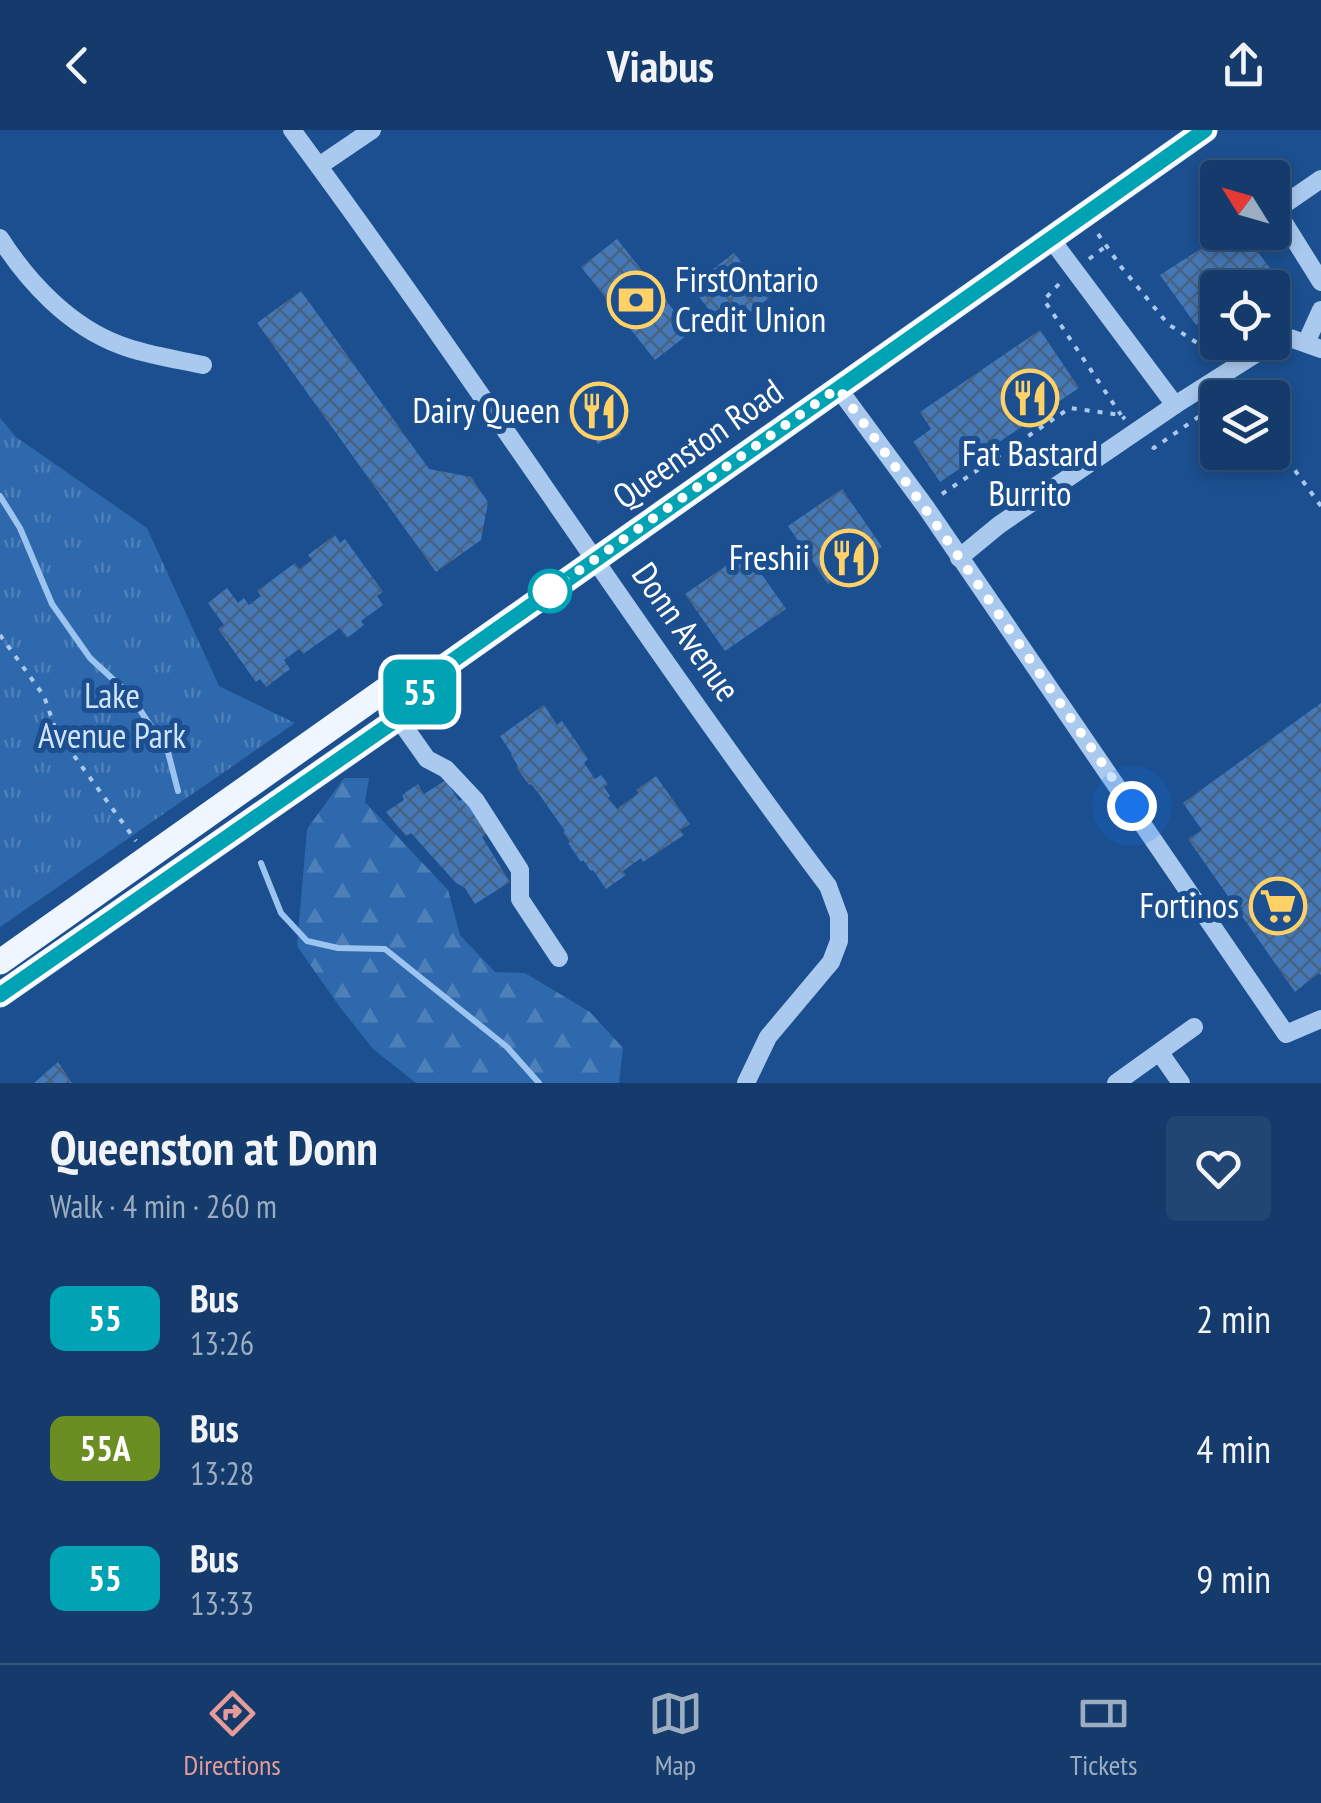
<!DOCTYPE html>
<meta charset="utf-8">
<style>
:root{--surface:#143b6b;--page:#214673;--text:#f1f3f6;--muted:#9dadc1;--line:#33557e;--accent:#e69b98}
body{margin:0;font-family:"PT Sans Narrow",sans-serif;background:var(--page);color:var(--text);height:100vh;display:flex;flex-direction:column;font-size:38px;white-space:nowrap}
*{box-sizing:border-box;margin:0}
p{font-size:32px;color:var(--muted)}
.icon{flex:none;width:55px;height:55px;fill:none;stroke:currentColor;stroke-width:2;stroke-linecap:round;stroke-linejoin:round}
.map{position:relative;height:953px;overflow:hidden}
.drawer{display:flex;flex-direction:column;background:var(--surface);flex:1}
.drawer>*{flex:none}
.badge{padding:0 20px;border-radius:15px;font-size:35px;line-height:65px}
.needle{width:65px;rotate:307deg}
.fabs{position:absolute;left:1200px;top:30px;display:grid;gap:20px}
.fabs a{display:grid;place-items:center;width:90px;height:90px;border-radius:10px;background:var(--surface);box-shadow:0 5px 15px #0003,0 0 0 2px var(--line);font-size:50px}
.you{position:absolute;width:50px;height:50px;margin:-25px;border:8px solid #fff;border-radius:50%;background:#1a73e8;box-shadow:0 0 0 15px #1a73e833}
.map>.badge{position:absolute;translate:-50% -50%;box-shadow:0 0 0 5px #fff}
.round{display:grid;place-items:center;flex:none;width:105px;height:105px;border-radius:10px;background:var(--page)}
.summary{display:flex;align-items:center;justify-content:space-between;height:170px;padding:0 50px}
h1{font-size:48px;font-weight:800;line-height:75px}
ul{padding:0;list-style:none}
li{display:flex;align-items:center;gap:30px;height:130px;padding:0 50px}
li div{flex:1}
li b{display:block;font-size:38px}
li em{font-style:normal}
li .badge{min-width:110px;font-weight:700;text-align:center}
header{display:flex;justify-content:space-between;align-items:center;height:130px;padding:0 50px;background:var(--surface);font-size:45px;font-weight:800}
.dock{display:flex;justify-content:space-around;align-items:center;height:140px;border-top:2px solid var(--line);background:var(--surface);font-size:28px;color:var(--muted)}
.dock a{display:grid;justify-items:center;gap:5px}
.dock .current{color:var(--accent)}
.map>svg:first-child{display:block}
</style>
<header><svg class="icon" aria-label="back" viewBox="0 0 24 24"><path d="M15 5l-7 7 7 7"/></svg>Viabus<svg class="icon" aria-label="share" viewBox="0 0 24 24"><path d="M12 15V3M7 8l5-5 5 5M5 13v7h14v-7"/></svg></header>
<div class="map">
<svg width="1321" height="953" viewBox="0 0 1321 953">
<defs>
<pattern id="forest-firs" width="22" height="20" patternUnits="userSpaceOnUse" patternTransform="scale(2.5)"><rect width="22" height="20" fill="#2e69ad"/><path d="M5 1l3.5 6h-7zM16 11l3.5 6h-7z" fill="#4d80b9"/></pattern>
<pattern id="park-tufts" width="24" height="20" patternUnits="userSpaceOnUse" patternTransform="scale(2.5)"><rect width="24" height="20" fill="#2e69ad"/><path d="M3 7l-1-3M5 7V3M7 7l1-3M15 17l-1-3M17 17v-4M19 17l1-3" fill="none" stroke="#4d80b9"/></pattern>
<pattern id="building-cross-hatch" width="8" height="8" patternUnits="userSpaceOnUse" patternTransform="scale(2.5)"><rect width="8" height="8" fill="#4478b7"/><path d="M0 0l8 8M0 8l8-8" fill="none" stroke="#486282"/></pattern>
</defs>
<rect width="100%" height="100%" fill="#1b4f8f"/>
<!-- forest -->
<path fill="url(#forest-firs)" d="M344,648H369L365,672L448,760L460,805L495,842L525,843L590,882L623,918L619,953H416L373,919L339,876L297,816L307,699Z"/>
<!-- park -->
<path fill="url(#park-tufts)" d="M0,288L16,307L147,398L219,556L295,593L0,797Z"/>
<g fill="none" stroke-linecap="round" stroke-linejoin="round">
<!-- stream -->
<g stroke="#9cc4f0" stroke-width="6">
<path d="M0,366L20,398L52,474L90,528L130,565L168,622L178,661"/>
<path d="M261,733L281,783L307,811L338,818L385,819L507,917L539,953"/>
</g>
</g>
<!-- building -->
<g fill="url(#building-cross-hatch)">
<path d="M1227,102H1243L1287,161L1272,171V158H1218V181L1196,195L1160,145Z"/>
<path d="M617,109L691,202L655,230L581,137Z"/>
<path d="M734,123L769,168L725,201L691,156Z"/>
<path d="M301,161L429,339L471,347L488,372L481,410L436,442L257,193Z"/>
<path d="M1040,200L1079,258L940,352L913,312L931,299L920,282Z"/>
<path d="M595,254L612,278L615,275L627,293L618,300L621,304L610,310L608,307L598,314L588,298L585,300L577,288L581,285L571,270Z"/>
<path d="M842,359L882,417L828,454L788,396Z"/>
<path d="M335,405L340,413L345,409L383,462L377,466L383,475L361,491L364,495L347,508L340,498L303,524L299,519L284,530L290,539L266,557L260,549L256,552L218,499L224,495L208,473L227,458L238,473L244,468L249,475L261,466L257,461L295,433L299,439L312,430L308,425Z"/>
<path d="M746,422L786,479L725,521L685,464Z"/>
<path d="M1321,573V845L1319,843L1295,862L1188,709L1202,700L1183,673Z"/>
<path d="M544,575L557,595L562,591L588,629L584,633L595,649L601,645L608,654L604,657L610,666L608,668L617,679L639,663L636,660L656,646L690,694L680,700L684,705L643,732L641,728L623,741L626,745L606,759L593,740L591,741L583,730L581,732L568,713L570,712L563,702L565,701L539,664L531,654L529,655L516,637L518,636L511,625L512,624L500,606Z"/>
<path d="M446,650L459,671L465,668L487,703L482,707L510,752L475,774L465,758L456,753L411,703L406,706L386,682L404,670L402,665L418,654L424,664Z"/>
<path d="M58,932L72,953H34Z"/>
</g>
<g fill="none" stroke-linecap="round" stroke-linejoin="round">
<!-- path -->
<g stroke="#a9c9ee" stroke-width="4" stroke-dasharray="5 8" stroke-linecap="butt">
<path d="M1098,104L1122,138L1168,194L1205,218L1213,228"/>
<path d="M1089,129L1105,117"/>
<path d="M1059,154L1044,170L1121,285"/>
<path d="M1272,309L1321,376"/>
<path d="M1152,317L1154,318L1214,276"/>
<path d="M942,364L1070,278L1121,285L1125,289"/>
<path d="M0,505L44,566L56,601L136,711"/>
</g>
<!-- minor -->
<g stroke="#a9c9ee" stroke-width="18">
<path d="M292,0C476,248 642,509 828,756L839,786V811L831,832L768,907L746,953"/>
<path d="M319,36L372,0"/>
<path d="M1321,49L1276,80L1321,152"/>
<path d="M0,108C28,152 69,196 120,215C146,225 175,229 203,235"/>
<path d="M1051,109L1175,275L1276,211L1290,208L1321,219"/>
<path d="M1306,213L1321,180"/>
<path d="M838,258L925,376L1286,904L1321,889"/>
<path d="M959,428L999,395L1175,275"/>
<path d="M398,588L427,629L446,639L476,671L520,740V769L559,828"/>
<path d="M1160,923L1181,953"/>
<path d="M1116,953L1194,897"/>
</g>
<!-- major -->
<g stroke="#f0f6ff" stroke-width="25">
<path d="M0,832L389,557L428,548L1205,0"/>
<path d="M0,865L409,581L428,548"/>
</g>
</g>
<g fill="none" stroke-linecap="round" stroke-linejoin="round">
<!-- line casing -->
<g stroke="#fff" stroke-width="22">
<path id="line" d="M0,865L409,581L428,548L1205,0"/>
</g>
<!-- line -->
<use href="#line" stroke="#00a3b4" stroke-width="15"/>
<!-- walk -->
<path stroke="#fff" stroke-width="10" stroke-dasharray="0 18" d="M550,461L838,258C939,395 1034,537 1132,676"/>
</g>
<!-- icons -->
<defs>
<g id="bank-ring" transform="scale(2.875)"><circle r="9.5" fill="#1b4f8f" stroke="#ffd166" stroke-width="1.5"/><path d="M-6-4H6V4H-6ZM0-2.3a2.3 2.3 0 1 0 0 4.6a2.3 2.3 0 1 0 0-4.6Z" fill="#ffd166"/></g>
<g id="restaurant-ring" transform="scale(2.875)"><circle r="9.5" fill="#1b4f8f" stroke="#ffd166" stroke-width="1.5"/><path d="M-5-6h1v4h1v-4h1v4h1v-4h1v5L-1.5 .5V6h-2V.5L-5-1ZM5-6V6H3V1.5H1.5Q1.5-4 5-6Z" fill="#ffd166"/></g>
<g id="supermarket-ring" transform="scale(2.875)"><circle r="9.5" fill="#1b4f8f" stroke="#ffd166" stroke-width="1.5"/><path d="M-6-5.5h2.5l.6 2H6L4.5 2H-2.5L-4.4-4H-6ZM-1.5 3.2a1.3 1.3 0 1 0 .1 0ZM3 3.2a1.3 1.3 0 1 0 .1 0Z" fill="#ffd166"/></g>
</defs>
<g fill-rule="evenodd">
<use href="#bank-ring" x="636" y="170"/>
<use href="#restaurant-ring" x="1030" y="268"/>
<use href="#restaurant-ring" x="599" y="281"/>
<use href="#restaurant-ring" x="849" y="428"/>
<use href="#supermarket-ring" x="1278" y="776"/>
</g>
<!-- markers -->
<circle fill="#fff" stroke="#00a3b4" stroke-width="5" cx="550" cy="461" r="20"/>
<g text-anchor="middle" stroke-width="10" stroke-linejoin="round" paint-order="stroke">
<!-- poi labels -->
<g font-size="35" fill="#fff" stroke="#1b4f8f" text-anchor="end">
<text x="675" y="162" text-anchor="start">FirstOntario<tspan x="675" dy="40">Credit Union</tspan></text>
<text x="560" y="293">Dairy Queen</text>
<text x="1030" y="336" text-anchor="middle">Fat Bastard<tspan x="1030" dy="40">Burrito</tspan></text>
<text x="810" y="440">Freshii</text>
<text x="1239" y="788">Fortinos</text>
</g>
<!-- street labels -->
<g font-size="35" fill="#fff" stroke="#1b4f8f">
<text transform="translate(698 314) rotate(-35)" y="12">Queenston Road</text>
<text transform="translate(686 502) rotate(55)" y="12">Donn Avenue</text>
</g>
<!-- park labels -->
<g font-size="35" fill="#cfe3fa" stroke="#1b4f8f">
<text x="112" y="578">Lake<tspan x="112" dy="40">Avenue Park</tspan></text>
</g>
</g>
</svg>
<div class="fabs">
<a><svg class="needle" viewBox="-14 -14 28 28"><path d="M0-13l5 13h-10z" fill="#e53935"/><path d="M0 13l5-13h-10z" fill="#9dadc1"/></svg></a>
<a><svg class="icon" aria-label="locate" viewBox="0 0 24 24"><circle cx="12" cy="12" r="6"/><path d="M12 2v4M12 18v4M2 12h4M18 12h4"/></svg></a>
<a><svg class="icon" aria-label="layers" viewBox="0 0 24 24"><path d="M12 4l9 5-9 5-9-5zM3 14l9 5 9-5"/></svg></a>
</div>
<div class="you" style="left:1132px;top:676px"></div>
<b class="badge" style="left:420px;top:562px;background:#00a3b4;color:#fff">55</b>
</div>
<section class="drawer">
<div class="summary"><div><h1>Queenston at Donn</h1><p>Walk · 4 min · 260 m</p></div><a class="round"><svg class="icon" aria-label="heart" viewBox="0 0 24 24"><path d="M12 20l-8-8c-3-5 5-10 8-4 3-6 11-1 8 4z"/></svg></a></div>
<ul>
<li><span class="badge" style="background:#00a3b4;color:#fff">55</span><div><b>Bus</b><p>13:26</p></div><em>2 min</em></li>
<li><span class="badge" style="background:#6b8e23;color:#fff">55A</span><div><b>Bus</b><p>13:28</p></div><em>4 min</em></li>
<li><span class="badge" style="background:#00a3b4;color:#fff">55</span><div><b>Bus</b><p>13:33</p></div><em>9 min</em></li>
</ul>
</section>
<nav class="dock">
<a class="current"><svg class="icon" aria-label="directions" viewBox="0 0 24 24"><path d="M12 3l9 9-9 9-9-9zM9 14v-3h6M13 9l2 2-2 2"/></svg>Directions</a>
<a><svg class="icon" aria-label="map" viewBox="0 0 24 24"><path d="M3 6l6-2 6 2 6-2v14l-6 2-6-2-6 2zM9 4v14M15 6v14"/></svg>Map</a>
<a><svg class="icon" aria-label="tickets" viewBox="0 0 24 24"><path d="M3 7h18v10H3zM15 7v10"/></svg>Tickets</a>
</nav>
